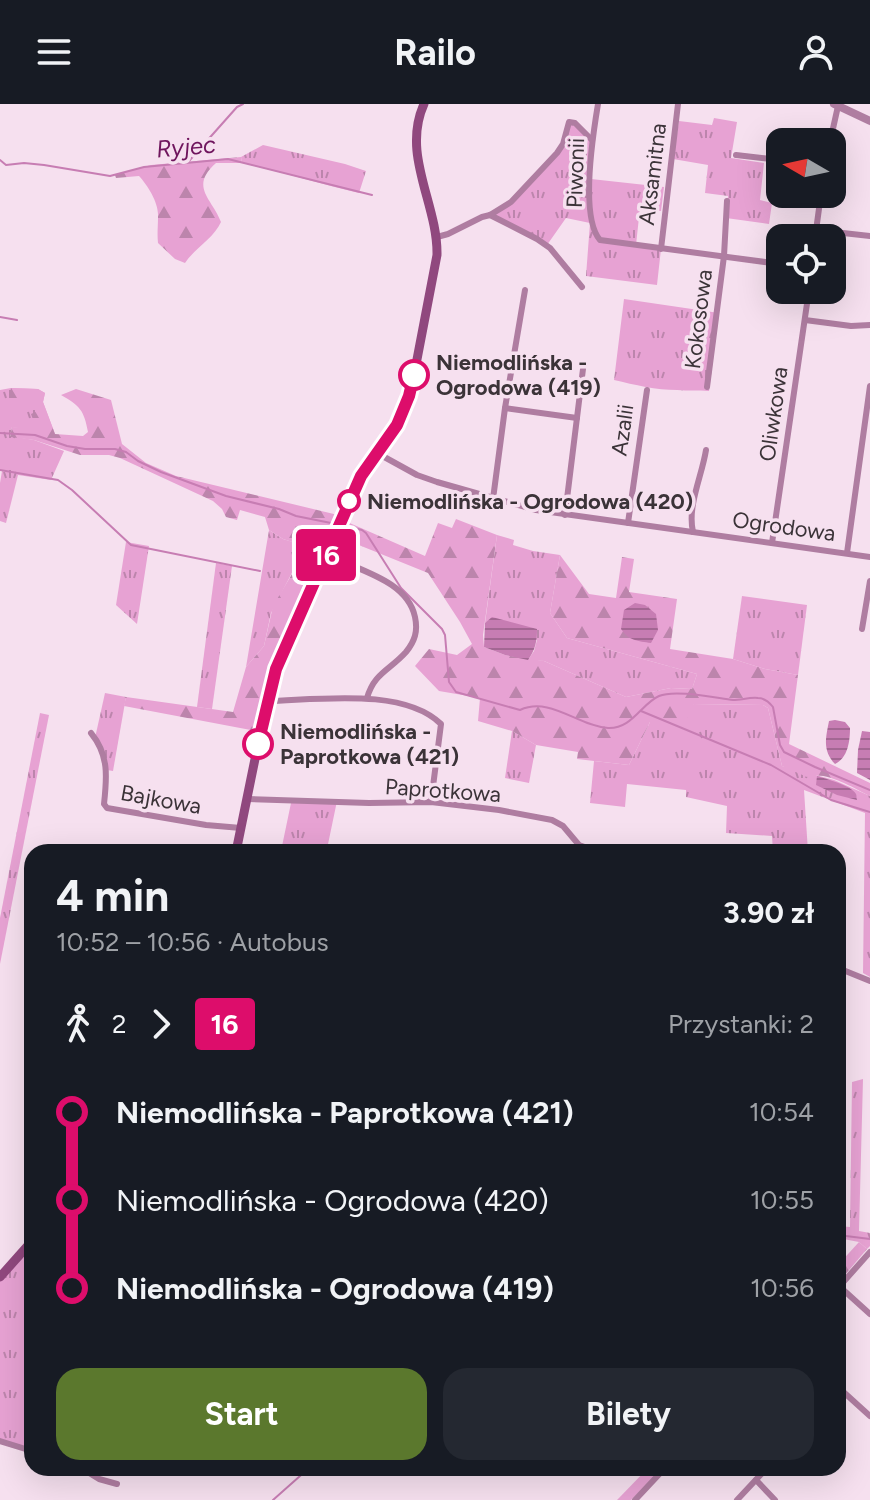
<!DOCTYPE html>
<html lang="pl">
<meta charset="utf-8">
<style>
:root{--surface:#171b24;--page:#242831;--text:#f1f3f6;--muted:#9ea1a6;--accent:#5b782d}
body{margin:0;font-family:Figtree,sans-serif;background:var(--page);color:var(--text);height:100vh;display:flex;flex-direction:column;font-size:30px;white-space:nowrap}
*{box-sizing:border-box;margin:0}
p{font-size:26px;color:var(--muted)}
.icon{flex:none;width:44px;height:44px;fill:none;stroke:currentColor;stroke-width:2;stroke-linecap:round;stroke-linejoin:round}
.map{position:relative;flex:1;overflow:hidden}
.side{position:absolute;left:24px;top:740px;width:822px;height:632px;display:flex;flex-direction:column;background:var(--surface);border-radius:24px;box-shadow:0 8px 32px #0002}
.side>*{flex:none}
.badge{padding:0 16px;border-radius:6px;font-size:28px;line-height:52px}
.needle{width:52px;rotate:279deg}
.controls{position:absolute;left:766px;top:24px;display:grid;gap:16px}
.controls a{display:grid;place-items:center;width:80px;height:80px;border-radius:16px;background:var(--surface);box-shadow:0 8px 32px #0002;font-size:40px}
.map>.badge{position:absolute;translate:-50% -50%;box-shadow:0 0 0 4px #fff}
.legs{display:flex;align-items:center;gap:12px;height:88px;padding:0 32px;font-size:26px}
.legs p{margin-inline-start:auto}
.overview{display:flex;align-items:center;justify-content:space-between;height:136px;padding:0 32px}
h1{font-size:44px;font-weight:700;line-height:60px}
.cta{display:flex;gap:16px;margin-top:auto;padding:16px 32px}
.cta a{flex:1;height:92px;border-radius:24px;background:var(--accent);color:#fff;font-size:32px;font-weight:700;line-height:92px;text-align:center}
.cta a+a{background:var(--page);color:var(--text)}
ul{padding:0 32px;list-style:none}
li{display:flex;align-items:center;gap:28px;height:88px;font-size:30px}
li i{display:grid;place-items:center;width:12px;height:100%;margin:0 10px;background:currentColor}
li i::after{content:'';width:20px;height:20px;margin:-10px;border:6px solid;border-radius:50%;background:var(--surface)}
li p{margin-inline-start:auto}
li:first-child i{background:linear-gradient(#0000 50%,currentColor 0)}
li:last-child i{background:linear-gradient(currentColor 50%,#0000 0)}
header{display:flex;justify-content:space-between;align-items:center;height:104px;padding:0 32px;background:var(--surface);font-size:36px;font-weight:700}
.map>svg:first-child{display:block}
</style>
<header><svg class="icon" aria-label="menu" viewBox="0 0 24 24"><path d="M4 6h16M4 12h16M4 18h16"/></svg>Railo<svg class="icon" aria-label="person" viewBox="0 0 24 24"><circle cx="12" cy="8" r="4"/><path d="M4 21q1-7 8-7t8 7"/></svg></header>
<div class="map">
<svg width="870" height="1396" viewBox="0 0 870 1396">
<defs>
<pattern id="grass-tufts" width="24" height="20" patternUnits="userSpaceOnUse" patternTransform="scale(2)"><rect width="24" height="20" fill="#e7a2d3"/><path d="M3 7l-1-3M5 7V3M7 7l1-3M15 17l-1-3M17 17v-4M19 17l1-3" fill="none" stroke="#bc85ac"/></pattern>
<pattern id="forest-firs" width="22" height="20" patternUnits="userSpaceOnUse" patternTransform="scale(2)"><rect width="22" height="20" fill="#e7a2d3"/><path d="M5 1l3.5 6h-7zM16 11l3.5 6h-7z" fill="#bc85ac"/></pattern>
<pattern id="water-rules" width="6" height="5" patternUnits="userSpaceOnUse" patternTransform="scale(2)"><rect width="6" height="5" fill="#c77db3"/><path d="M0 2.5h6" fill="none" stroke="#a36793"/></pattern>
</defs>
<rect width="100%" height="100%" fill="#f6e0ef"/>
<!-- grass -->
<g fill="url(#grass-tufts)">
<path d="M714,14L737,18L731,54L764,59L760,96L772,99L769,120L726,114L728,92L705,89L708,61L673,55L679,17L712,21Z"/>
<path d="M569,18L592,36L591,75L664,83L661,107L640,104L636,141L661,145L657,181L586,172L590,119L566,114L547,141L490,111L511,98L557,49Z"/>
<path d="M263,41L345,60L366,67L359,89C320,80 282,68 242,59L241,53Z"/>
<path d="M624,195L719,209L709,287C698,286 688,287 677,286C656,286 635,281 614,276Z"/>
<path d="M11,284L38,285L45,289L43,298L55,330L12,323L10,332L34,336L64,347L51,376L18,371L6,419L0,417V379L2,367L0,366V286Z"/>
<path d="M269,426L283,435L309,443L297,459L271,509L264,542L246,563Z"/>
<path d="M497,431L514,436L513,441L533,447L560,451L550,509L567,534L697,570L692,585L671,584L626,593L544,557L528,556L534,547L537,536L512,519L493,514L485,519Z"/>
<path d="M126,438L149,442L137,520L116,501Z"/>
<path d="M216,459L232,462L212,605L197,603Z"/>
<path d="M742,492L807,501L798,571L765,565L733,555Z"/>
<path d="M105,589L126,593L113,667L107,666L95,634Z"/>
<path d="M694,600L763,601L768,604L782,662L834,676L870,692V873L863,869L865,709L804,686L808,748H773L772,732L726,729L727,702L686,693V686L627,680L625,703L590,699L594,657L629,661L650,618Z"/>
<path d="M40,609L49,611L0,860V814Z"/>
<path d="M512,627L536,641L529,679L505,674Z"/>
<path d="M337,697L327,745L367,748L281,747L291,699Z"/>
<path d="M863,975L859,1127L870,1129V1142L867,1145L859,1138L838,1134V1122L850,1123L852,978Z"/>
<path d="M26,1144L32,1261V1347L0,1339V1173Z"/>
</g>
<!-- forest -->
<g fill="url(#forest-firs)">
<path d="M241,53L242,59H216C189,83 212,94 221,118C214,134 195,144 185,159L175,155L158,139C157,130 158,122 158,113C159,99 148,82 139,72L116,74L115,71L151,61Z"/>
<path d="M11,284L38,285L45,289L43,298L55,330L83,332L88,328C84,306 80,302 61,291L76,285L111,296L122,340L146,359L176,372L338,411L321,452L298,516L263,596L256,627L124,602L126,593L233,608L246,563L264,542L273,502L308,443L283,435L269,426L265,413L240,406L237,416L226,413L222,405L213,397L120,354L109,351H80L34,336L10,333L12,323L36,324L31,310L40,306L36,301L9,295Z"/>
<path d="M456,415L497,431L483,531L484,543L505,551L544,557L626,593L671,584L692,585L697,570L567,534L550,509L560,451L589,490L616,494L622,453L634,455L629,488L677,495L670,545L733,555L765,565L798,571L789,640L870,679V692C853,684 826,666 807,673L782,662L768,604L763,601L694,600L682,626L650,618L629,661L577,655L578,648L536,641L512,627L478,617L480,594L439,587L415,562L429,545L457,551L472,540L460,518L428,469L339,433L345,417L425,452L438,419L452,424Z"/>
<path d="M859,1138L867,1145L838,1179V1161Z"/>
<path d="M648,1364H662L631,1396H617Z"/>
</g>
<!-- water -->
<g fill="url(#water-rules)">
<path d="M635,499L645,501L656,510L658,526L651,539C638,537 629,537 621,525L624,506Z"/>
<path d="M492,513L537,525C537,538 535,546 528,556L505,551L484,543L485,519Z"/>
<path d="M835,616L845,618L850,624C850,637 848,654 835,660C822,646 826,633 829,617Z"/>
<path d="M862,627L870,628V676L857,669L858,646Z"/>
<path d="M817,672C826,675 851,681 856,690C857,692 856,694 857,696L837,691L816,681Z"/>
</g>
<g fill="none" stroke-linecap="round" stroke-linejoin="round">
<!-- stream -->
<g stroke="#c77db3" stroke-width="2">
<path d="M0,56L6,61L24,59L44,61L110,72L144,63L228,55L372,91"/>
<path d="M189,57L237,3L243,0"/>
<path d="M0,213L17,216"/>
<path d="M0,329L35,331L67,342L85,345H115L126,348L138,357L161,368L226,392L279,405L296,412L336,420"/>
<path d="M0,366L58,376L72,386L131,441L260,467"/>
<path d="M342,421L362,426L366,429L401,484L442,525L445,531L449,578L456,588L520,606C550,592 578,622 608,624C632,625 641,600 659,592C675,585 716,594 733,596C741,596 750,593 758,594C765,594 769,598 773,603L780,641L784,648L815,663L870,686"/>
<path d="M641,607L771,661L831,696L870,708"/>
<path d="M838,1131L870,1135"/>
<path d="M273,1396L309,1364"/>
</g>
<!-- minor -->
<g stroke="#af7da1" stroke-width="6">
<path d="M598,0C593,30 580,113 600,136L780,160"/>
<path d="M830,38L838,2"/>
<path d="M736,51L780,56"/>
<path d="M490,111L537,135L550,144L582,183"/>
<path d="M816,126L870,132"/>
<path d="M437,133L448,130L482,113L490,111L511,98L557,49L563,40L569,18L575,19L592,36"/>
<path d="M815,134L821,90"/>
<path d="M661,145L678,0"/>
<path d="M805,216L851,222L870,221"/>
<path d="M707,283L724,152L727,97"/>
<path d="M505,304L577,314"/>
<path d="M377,349L417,371L437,378L536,406L870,453"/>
<path d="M493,395L505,304L525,186"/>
<path d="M565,411L583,265"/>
<path d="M628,419L647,286"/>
<path d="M693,428C687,402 702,372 706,346"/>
<path d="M772,439L809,186"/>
<path d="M847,449L870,282"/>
<path d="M327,450C355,466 407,475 415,513C418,527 415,537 406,548C390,566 374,569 367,594"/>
<path d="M862,525L870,477"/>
<path d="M267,597C317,596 403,583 441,620L431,698"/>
<path d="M91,629C109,651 107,673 104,700L107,704L206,721L241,724"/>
<path d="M247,695L369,699L431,698L499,706L552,716L563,722L579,741L599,748"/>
<path d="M838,864L870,877"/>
<path d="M839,1182L870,1210"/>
<path d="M838,1184L870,1148"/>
<path d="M838,1283L870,1312"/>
<path d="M0,1337L32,1347"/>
<path d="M81,1364L99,1375L117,1380"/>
<path d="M756,1376L775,1396"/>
<path d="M635,1396L665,1364"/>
<path d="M737,1396L767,1364"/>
</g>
<!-- tertiary -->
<path stroke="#af7da1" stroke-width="8" d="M834,0L870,17"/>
<!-- secondary -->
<g stroke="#90487e" stroke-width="9">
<path d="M236,748L265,606L276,565L361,372L393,327L403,309L414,271L437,151C438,100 401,51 424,0"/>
<path d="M0,1173L32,1137"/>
</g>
</g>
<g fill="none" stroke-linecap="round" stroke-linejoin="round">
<!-- line-1 casing -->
<g stroke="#fff" stroke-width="18">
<path id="line-1" d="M258,640L276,565L361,372L397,321L409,292L414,271"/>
</g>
<!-- line-1 -->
<use href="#line-1" stroke="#dd0d6b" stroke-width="12"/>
</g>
<!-- markers -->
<g fill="#fff" stroke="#dd0d6b" stroke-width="4">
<circle cx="414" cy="271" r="14"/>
<circle cx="349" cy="397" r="10"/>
<circle cx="258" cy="640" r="14"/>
</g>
<g text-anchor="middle" stroke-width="7" stroke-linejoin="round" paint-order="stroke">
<!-- street labels -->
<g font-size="22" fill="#3b3338" stroke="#f6e0ef">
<text transform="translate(575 69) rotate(-88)" y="8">Piwonii</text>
<text transform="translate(652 70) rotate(-83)" y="8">Aksamitna</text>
<text transform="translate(698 215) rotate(-83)" y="8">Kokosowa</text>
<text transform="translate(773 310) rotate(-82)" y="8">Oliwkowa</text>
<text transform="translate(622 326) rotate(-82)" y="8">Azalii</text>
<text transform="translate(784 422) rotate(8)" y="8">Ogrodowa</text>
<text transform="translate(443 686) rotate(4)" y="8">Paprotkowa</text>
<text transform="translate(161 695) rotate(10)" y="8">Bajkowa</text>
</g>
<!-- stop labels -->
<g font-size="22" font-weight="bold" fill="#3b3338" stroke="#f6e0ef" text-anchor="start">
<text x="436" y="266">Niemodlińska -<tspan x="436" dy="25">Ogrodowa (419)</tspan></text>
<text x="367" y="405">Niemodlińska - Ogrodowa (420)</text>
<text x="280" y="635">Niemodlińska -<tspan x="280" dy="25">Paprotkowa (421)</tspan></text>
</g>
<!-- water labels -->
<g font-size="24" font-style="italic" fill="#6f155d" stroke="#f6e0ef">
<text transform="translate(186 43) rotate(-5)" y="8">Ryjec</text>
</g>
</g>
</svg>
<div class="controls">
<a><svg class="needle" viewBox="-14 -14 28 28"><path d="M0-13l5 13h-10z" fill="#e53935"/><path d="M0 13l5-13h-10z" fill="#9ea1a6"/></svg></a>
<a><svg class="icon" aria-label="locate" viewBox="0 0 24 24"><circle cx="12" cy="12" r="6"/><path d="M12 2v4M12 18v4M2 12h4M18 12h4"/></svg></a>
</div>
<b class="badge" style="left:326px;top:451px;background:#dd0d6b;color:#fff">16</b>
<section class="side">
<div class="overview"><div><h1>4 min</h1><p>10:52 – 10:56 · Autobus</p></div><b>3.90 zł</b></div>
<div class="legs"><svg class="icon" aria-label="walk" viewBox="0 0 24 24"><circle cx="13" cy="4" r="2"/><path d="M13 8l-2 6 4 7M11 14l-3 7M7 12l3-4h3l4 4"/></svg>2<svg class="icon" aria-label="forward" viewBox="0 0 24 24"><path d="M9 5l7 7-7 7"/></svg><b class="badge" style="background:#dd0d6b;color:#fff">16</b><p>Przystanki: 2</p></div>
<ul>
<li><i style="color:#dd0d6b"></i><b>Niemodlińska - Paprotkowa (421)</b><p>10:54</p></li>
<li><i style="color:#dd0d6b"></i><span>Niemodlińska - Ogrodowa (420)</span><p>10:55</p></li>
<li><i style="color:#dd0d6b"></i><b>Niemodlińska - Ogrodowa (419)</b><p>10:56</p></li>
</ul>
<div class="cta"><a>Start</a><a>Bilety</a></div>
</section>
</div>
